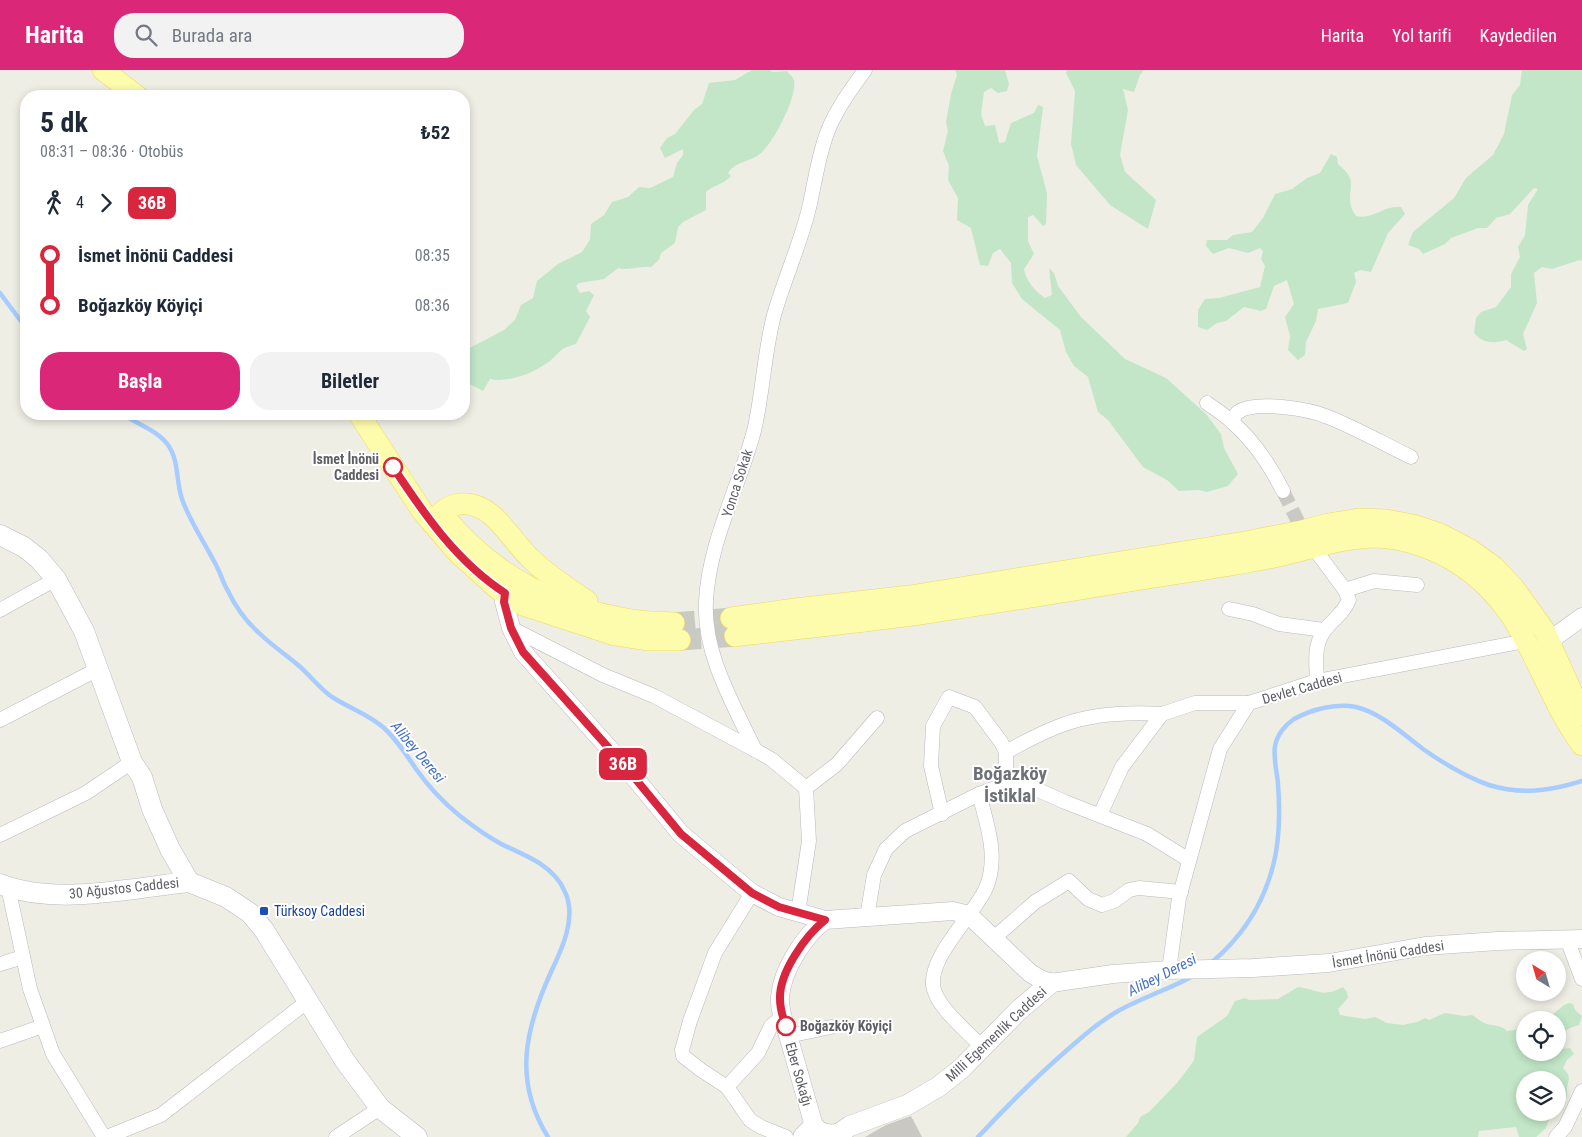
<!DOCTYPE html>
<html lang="tr">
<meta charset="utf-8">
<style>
:root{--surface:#fff;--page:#f2f2f3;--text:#1f2937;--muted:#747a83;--accent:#db2777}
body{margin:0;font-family:"Roboto Condensed",sans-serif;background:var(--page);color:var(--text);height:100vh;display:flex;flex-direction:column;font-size:19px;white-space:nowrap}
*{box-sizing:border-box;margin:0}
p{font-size:16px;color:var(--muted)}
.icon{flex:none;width:28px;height:28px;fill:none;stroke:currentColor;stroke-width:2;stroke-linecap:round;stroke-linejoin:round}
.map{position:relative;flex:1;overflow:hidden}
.panel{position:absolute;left:20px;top:20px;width:450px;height:330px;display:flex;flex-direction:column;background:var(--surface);border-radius:20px;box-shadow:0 2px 8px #0003}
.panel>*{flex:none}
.badge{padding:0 10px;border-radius:8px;font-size:18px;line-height:32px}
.needle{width:32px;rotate:323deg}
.controls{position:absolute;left:1516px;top:881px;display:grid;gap:10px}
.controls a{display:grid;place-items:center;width:50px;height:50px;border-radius:50%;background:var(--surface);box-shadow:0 2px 8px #0003;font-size:25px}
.map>.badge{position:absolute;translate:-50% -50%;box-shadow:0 0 0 2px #fff}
.legs{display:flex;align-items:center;gap:8px;height:55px;padding:0 20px;font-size:16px}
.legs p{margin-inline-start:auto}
.head{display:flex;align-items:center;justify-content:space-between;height:85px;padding:0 20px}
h1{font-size:28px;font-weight:700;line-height:38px}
.primary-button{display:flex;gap:10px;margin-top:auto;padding:10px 20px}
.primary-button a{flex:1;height:58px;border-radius:20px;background:var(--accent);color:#fff;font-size:20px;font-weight:700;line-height:58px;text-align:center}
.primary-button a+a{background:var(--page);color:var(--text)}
ul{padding:0 20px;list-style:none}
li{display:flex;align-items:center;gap:18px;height:50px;font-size:19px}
li i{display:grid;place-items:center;width:8px;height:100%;margin:0 6px;background:currentColor}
li i::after{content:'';width:12px;height:12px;margin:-6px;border:4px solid;border-radius:50%;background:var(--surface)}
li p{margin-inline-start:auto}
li:first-child i{background:linear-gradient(#0000 50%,currentColor 0)}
li:last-child i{background:linear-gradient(currentColor 50%,#0000 0)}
header{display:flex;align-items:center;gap:30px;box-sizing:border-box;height:70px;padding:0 25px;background:var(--accent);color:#fff}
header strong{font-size:24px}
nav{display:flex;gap:28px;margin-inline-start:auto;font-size:18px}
.search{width:350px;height:45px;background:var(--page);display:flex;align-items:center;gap:12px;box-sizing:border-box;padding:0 18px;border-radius:20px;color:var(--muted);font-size:19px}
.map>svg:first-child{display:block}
</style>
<header>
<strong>Harita</strong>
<div class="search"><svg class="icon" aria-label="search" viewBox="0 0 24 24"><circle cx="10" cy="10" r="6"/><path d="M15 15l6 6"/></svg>Burada ara</div>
<nav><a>Harita</a><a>Yol tarifi</a><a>Kaydedilen</a></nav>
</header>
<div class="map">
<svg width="1582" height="1067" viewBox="0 0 1582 1067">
<rect width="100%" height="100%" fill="#efeee5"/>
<!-- green -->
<g fill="#c2e6c7">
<path d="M752,0H770L772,2L787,1C789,4 793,7 794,10C798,26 773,73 761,83C751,92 736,91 728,103L731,106C723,115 713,115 706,122V140L683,152L678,157L675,173L661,183L659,190L651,197C639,196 630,201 618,198L604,209L579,213L576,216L580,223L589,221L594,225L586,241L590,247L576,274C560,278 561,281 550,291C534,303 509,313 490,309L483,321L464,311V281L504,260L515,250L521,235L533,228L537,211L558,194L582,182L590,170L591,154L604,145L612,132L628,127L639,117L650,118L673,107L677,93L683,85V79L665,88L660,78L667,68L675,64L694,40L702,34L709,13L735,10Z"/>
<path d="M955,0H1005L1009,14L1007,21L998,23L991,18L984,22L981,44L985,56L995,55L999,73L1005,72L1011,53L1034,43L1038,35L1043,37L1037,86L1047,123L1046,154L1043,156L1033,145L1028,147V171L1034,184L1024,199C1026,211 1035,221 1045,228L1052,225L1049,198L1054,203L1058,216L1081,247L1125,289L1166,308L1206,344L1221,364L1224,378L1238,404L1228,416L1207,422L1199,420L1179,421L1167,410L1143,397L1108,350L1098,342L1088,307L1074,296L1066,282L1060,260L1022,229L1012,213L1011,193L1000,179L993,183L988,196L980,195L971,158L957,150L958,128L948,110L949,96L943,81L948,61L946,52L951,24L957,5Z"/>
<path d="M1067,0H1144L1140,5L1134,22L1123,19L1128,40L1120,85L1125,102L1156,130L1148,159L1110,135L1076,95L1071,74L1075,21L1066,3Z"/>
<path d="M1522,0H1582V191L1580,190L1552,199L1542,197L1534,203L1537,233L1523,264L1527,279L1524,281L1506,270C1494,274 1482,273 1474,263L1476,248L1481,242L1496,237L1511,217V204L1520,187L1518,177L1525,165L1528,135L1538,119L1534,118L1510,144L1496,148L1487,158H1478L1451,168L1445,174L1423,184L1419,179L1408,175L1413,162L1454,128L1466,108L1493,85L1504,64L1512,25L1520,15Z"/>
<path d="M1331,84L1337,87L1338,94C1341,97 1345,100 1347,103C1357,114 1343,129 1356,146C1374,150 1384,135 1401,137L1405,144L1388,163L1371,202L1360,200L1354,203L1356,212L1348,233L1318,239L1316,251L1306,272L1305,285L1298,290L1288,280L1290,266L1285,247L1294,234L1287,210L1274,216L1266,239L1261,241L1244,237L1226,251L1217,253L1207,260L1198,257V240L1205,229L1219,228L1260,217L1265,196L1261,189L1263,181L1260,178L1248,183L1229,178L1213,184L1206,176L1207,170H1227L1233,165L1252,162L1263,148L1275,124L1292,119L1307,108L1320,103Z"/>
<path d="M1298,917C1320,920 1321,928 1343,917L1347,922L1348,928L1338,939L1340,945L1365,949L1375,947L1387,953L1403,955L1417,952L1425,948L1429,950L1445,943L1465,946L1472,945C1477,948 1481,952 1487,954C1494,956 1502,955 1507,961L1525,958V982H1558V974L1559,979L1570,978L1574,984L1567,990L1563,998L1568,1004L1569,1009L1567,1017V1026L1558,1039V1010H1525V1042L1555,1043L1548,1052L1546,1058L1536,1067H1519L1516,1057L1479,1061L1478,1067H1126L1138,1053L1140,1047L1149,1042L1177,1013L1190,996L1194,990L1197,967L1227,946L1235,931L1245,928L1249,930L1278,929Z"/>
<path d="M1569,933L1573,934L1575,940L1582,946L1579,955C1568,958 1562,961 1558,971V950H1546L1564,935Z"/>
</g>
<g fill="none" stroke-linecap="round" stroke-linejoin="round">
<!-- stream -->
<g stroke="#a7ccfd" stroke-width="4.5">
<path d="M0,223L26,258"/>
<path d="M122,344C137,354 157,360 168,375C179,390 176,412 182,429C190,452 205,473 216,495C221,504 223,513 228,521C235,536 246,551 258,562C270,574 285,584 298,595C310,605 319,618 332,627C349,638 368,644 384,658C397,670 406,684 416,699C428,716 444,733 460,746C474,757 488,767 503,775C526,785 555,797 565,822C577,847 562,879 551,902C525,959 513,1011 548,1067"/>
<path d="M1211,893C1242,867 1263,835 1273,796C1280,770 1280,741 1278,714C1277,701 1273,688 1275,676C1277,665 1285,655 1294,649C1312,639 1337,633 1356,637C1381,643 1403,664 1423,679C1443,693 1466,707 1489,715C1521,725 1551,721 1582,711"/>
<path d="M978,1067C1006,1037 1035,1008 1066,981C1083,966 1099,952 1118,941C1143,927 1170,919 1195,905"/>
</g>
</g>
<!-- building -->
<path fill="#cac8c2" d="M911,1046L922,1067H865L886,1055Z"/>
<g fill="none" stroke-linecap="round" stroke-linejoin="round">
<!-- minor-tunnel -->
<path stroke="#cacac5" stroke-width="14" stroke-dasharray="14 7" stroke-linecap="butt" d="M1283,421L1305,466"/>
<!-- primary-tunnel -->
<g stroke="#cacac5" stroke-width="21" stroke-dasharray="21 11" stroke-linecap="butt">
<path d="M674,553L731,548"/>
<path d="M680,570L735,566"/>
</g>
<!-- minor casing -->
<g stroke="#b7b9bf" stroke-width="15">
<g id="minor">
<path d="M1207,333C1215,339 1225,345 1232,352C1254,371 1270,395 1283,421"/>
<path d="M1232,352C1234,348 1235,344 1238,342C1255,330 1309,339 1328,347C1356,358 1384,374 1411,387"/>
<path d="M1345,520L1374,511L1417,515"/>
<path d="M1229,539L1253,544L1279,554L1324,560"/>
<path d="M0,540L56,509"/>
<path d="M511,558L603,605L654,626L755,680L771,689L806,718L809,771L798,843"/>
<path d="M1317,611C1316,590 1313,571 1329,555C1337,547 1345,540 1349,530L1345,520L1319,485"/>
<path d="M0,650L98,599"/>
<path d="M755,680C733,633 703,584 706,531C709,472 739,417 754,361C763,323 764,283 774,245C784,210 799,177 808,142C815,114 818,84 829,58C838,37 852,18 865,0"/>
<path d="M1006,682C1024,672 1043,662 1062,655C1094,643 1129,642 1162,644"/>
<path d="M806,718L837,694L877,648"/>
<path d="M979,724C987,754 999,788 986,818C974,845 930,885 933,915C935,936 968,962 982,977"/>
<path d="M942,744L931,696L933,656L949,627L975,637L1001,672L1006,682V714"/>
<path d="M1100,745L1122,697L1162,644L1195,633H1249"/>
<path d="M0,765L86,723L132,692"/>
<path d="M8,817L30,919L53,984L104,1067"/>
<path d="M752,823L715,883L690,951L682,980L683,986L701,1000L727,1017L750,1050L761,1057L786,1067"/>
<path d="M867,847L874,805L886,779L905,761L979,724L1006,714L1029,716L1065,732L1147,764L1189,790"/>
<path d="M994,868L1035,832L1069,811L1088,829L1102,835L1114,831L1129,820L1139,818L1181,822"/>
<path d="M1567,869L1582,909"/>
<path d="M0,894L23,887"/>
<path d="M1169,900L1179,828L1220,679L1249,633L1317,611L1515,573"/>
<path d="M788,966L831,957"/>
<path d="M0,971L43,956"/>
<path d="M727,1017L758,983L771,956L783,946"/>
<path d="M107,1067L161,1045L308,931"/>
<path d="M336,1067L380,1038"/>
<path d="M1556,1067L1565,1057L1582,1021"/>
</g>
</g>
<!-- tertiary casing -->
<g stroke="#b7b9bf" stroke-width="19">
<g id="tertiary">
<path d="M505,523L504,532L511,558L523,582L624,695L681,764L752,823L779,837L825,850L953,841L969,845L1030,903L1040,909L1051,913L1113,904L1169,900L1253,898L1329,893L1425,876L1498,871L1582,869"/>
<path d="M1549,571L1582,547"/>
<path d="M825,850C804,866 782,900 780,927C779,941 786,958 790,972C798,1000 806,1028 814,1056C822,1064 828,1064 839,1063"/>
</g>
</g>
<!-- secondary casing -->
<g stroke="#b8bac1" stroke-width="21">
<g id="secondary">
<path d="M0,465L24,477L39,489L56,509L84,561L132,692L142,707L152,739L170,779L189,812L226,827L250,843L264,860L345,991L380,1038L417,1067"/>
<path d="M0,814C57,836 130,818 189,812"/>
<path d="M803,1067L814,1056"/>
<path d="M834,1067L850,1056L907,1035L938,1017L961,999L1019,940L1051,913"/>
</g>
</g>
<!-- primary casing -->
<g stroke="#eed95f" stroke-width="22">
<g id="primary">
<path d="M103,0L137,26"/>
<path d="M359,344L422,441L458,483L498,519L523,535L615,565L647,570H680"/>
<path d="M442,444C493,506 553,537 632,550C645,552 660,552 674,553"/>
<path d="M433,453C440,443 446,436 459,434C492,430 509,468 529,487C546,504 567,518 587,531"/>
<path d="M731,548L795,539L910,526L1245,472L1302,461L1328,454L1359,449L1386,450L1413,455L1440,464L1469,479L1494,497L1514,518L1544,560L1582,645"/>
<path d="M735,566C799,558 863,552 926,543C1009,531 1091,517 1174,504C1209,498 1244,494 1278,486C1311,479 1343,467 1377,467C1405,468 1436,479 1459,494C1529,539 1536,612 1582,675"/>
</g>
</g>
<!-- minor -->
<use href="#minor" stroke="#fff" stroke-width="14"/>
<!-- tertiary -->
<use href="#tertiary" stroke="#fff" stroke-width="18"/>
<!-- secondary -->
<use href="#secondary" stroke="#fff" stroke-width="20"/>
<!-- primary -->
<use href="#primary" stroke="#fdfbac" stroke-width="21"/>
</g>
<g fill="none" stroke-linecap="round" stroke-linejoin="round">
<!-- line-1 casing -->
<g stroke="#fff" stroke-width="11">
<path id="line-1" d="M393,397C424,444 457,492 505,523L504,532L511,558L523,582L624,695L681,764L752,823L779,837L825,850C805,866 779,903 780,929C780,938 783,948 786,956"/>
</g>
<!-- line-1 -->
<use href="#line-1" stroke="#d7263d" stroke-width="8"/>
</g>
<!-- markers -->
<g fill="#fff" stroke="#d7263d" stroke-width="2.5">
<circle cx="393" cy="397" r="9"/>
<circle cx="786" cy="956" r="9"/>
</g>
<rect fill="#1a4fb4" stroke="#fff" stroke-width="2" x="259" y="836" width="10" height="10" rx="2.5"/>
<g text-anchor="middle" stroke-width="4" stroke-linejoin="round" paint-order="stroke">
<!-- stop labels -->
<g font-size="14" font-weight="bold" fill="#5d5f65" stroke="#fff" text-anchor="end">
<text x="379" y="394">İsmet İnönü<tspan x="379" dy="16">Caddesi</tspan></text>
<text x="800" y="961" text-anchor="start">Boğazköy Köyiçi</text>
</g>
<!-- street labels -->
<g font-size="14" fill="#5d5f65" stroke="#fff">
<text transform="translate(737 413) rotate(-72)" y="5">Yonca Sokak</text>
<text transform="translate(1302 618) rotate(-16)" y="5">Devlet Caddesi</text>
<text transform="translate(124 818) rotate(-6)" y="5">30 Ağustos Caddesi</text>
<text transform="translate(1388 884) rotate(-9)" y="5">İsmet İnönü Caddesi</text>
<text transform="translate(996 964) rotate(-43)" y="5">Milli Egemenlik Caddesi</text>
<text transform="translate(799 1004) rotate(74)" y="5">Eber Sokağı</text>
</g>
<!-- transit labels -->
<g font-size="14" fill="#164399" stroke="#fff" text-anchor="start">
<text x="274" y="846">Türksoy Caddesi</text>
</g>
<!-- water labels -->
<g font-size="15" font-style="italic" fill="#4973c1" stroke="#fff">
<text transform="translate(418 682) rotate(50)" y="5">Alibey Deresi</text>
<text transform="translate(1162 905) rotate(-27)" y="5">Alibey Deresi</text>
</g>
<!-- district labels -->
<g font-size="19" font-weight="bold" fill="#6e7177" stroke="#fff">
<text x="1010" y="710">Boğazköy<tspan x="1010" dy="22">İstiklal</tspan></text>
</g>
</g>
</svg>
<div class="controls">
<a><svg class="needle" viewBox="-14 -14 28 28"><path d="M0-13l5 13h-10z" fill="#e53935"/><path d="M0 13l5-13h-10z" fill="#747a83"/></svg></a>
<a><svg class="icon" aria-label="locate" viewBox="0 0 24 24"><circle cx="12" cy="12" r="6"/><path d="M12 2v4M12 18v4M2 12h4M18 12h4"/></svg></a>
<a><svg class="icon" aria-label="layers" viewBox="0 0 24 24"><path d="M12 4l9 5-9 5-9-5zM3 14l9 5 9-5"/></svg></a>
</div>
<b class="badge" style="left:623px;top:694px;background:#d7263d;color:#fff">36B</b>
<section class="panel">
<div class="head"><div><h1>5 dk</h1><p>08:31 – 08:36 · Otobüs</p></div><b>₺52</b></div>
<div class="legs"><svg class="icon" aria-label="walk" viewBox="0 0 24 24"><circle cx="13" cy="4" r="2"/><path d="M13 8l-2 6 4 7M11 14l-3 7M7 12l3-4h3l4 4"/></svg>4<svg class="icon" aria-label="forward" viewBox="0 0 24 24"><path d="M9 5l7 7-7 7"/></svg><b class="badge" style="background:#d7263d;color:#fff">36B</b></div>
<ul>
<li><i style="color:#d7263d"></i><b>İsmet İnönü Caddesi</b><p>08:35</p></li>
<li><i style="color:#d7263d"></i><b>Boğazköy Köyiçi</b><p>08:36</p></li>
</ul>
<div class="primary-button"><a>Başla</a><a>Biletler</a></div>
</section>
</div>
